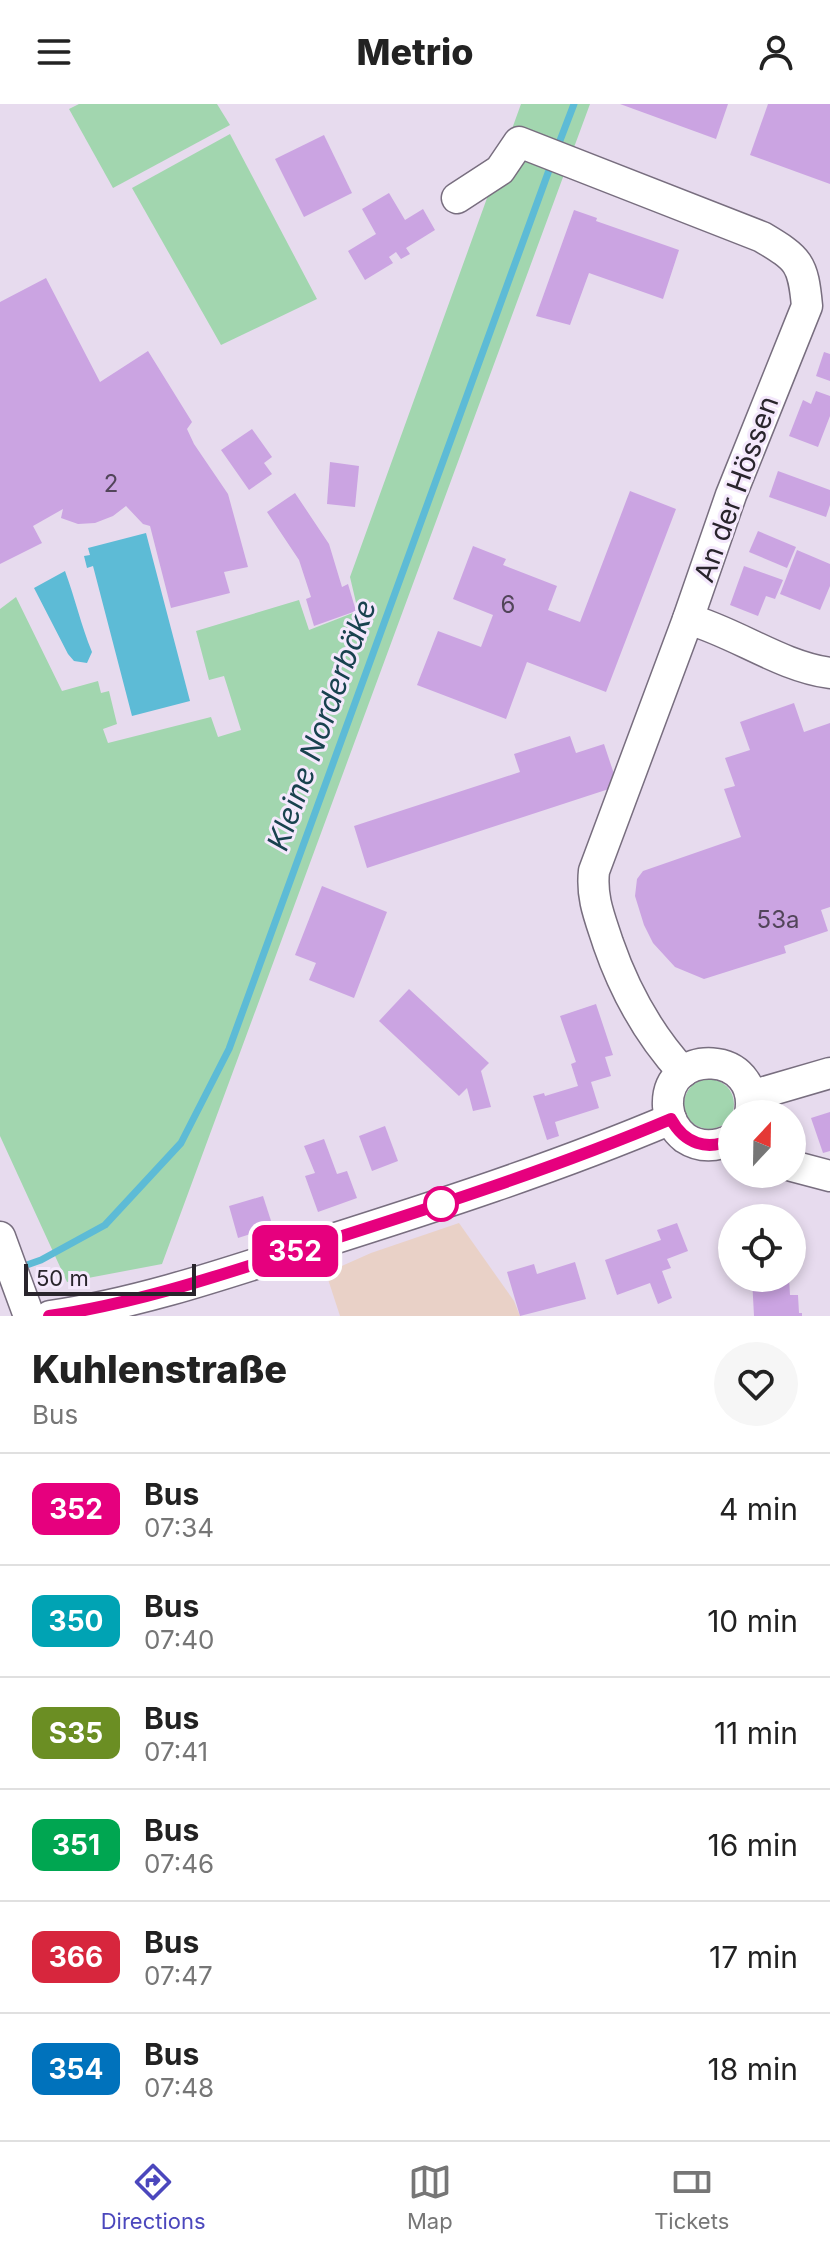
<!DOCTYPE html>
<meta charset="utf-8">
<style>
:root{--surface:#fff;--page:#f6f6f6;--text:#222;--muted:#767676;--line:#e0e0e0;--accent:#4b47bd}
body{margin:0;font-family:Inter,sans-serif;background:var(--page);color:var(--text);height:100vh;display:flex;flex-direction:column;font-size:30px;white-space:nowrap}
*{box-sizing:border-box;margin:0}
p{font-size:26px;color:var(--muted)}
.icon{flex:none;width:44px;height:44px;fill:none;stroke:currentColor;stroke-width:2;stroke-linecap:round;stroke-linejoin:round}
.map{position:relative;height:1212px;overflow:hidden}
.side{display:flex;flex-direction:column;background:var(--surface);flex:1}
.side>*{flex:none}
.badge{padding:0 16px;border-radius:12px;font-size:28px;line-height:52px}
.needle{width:52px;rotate:22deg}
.tools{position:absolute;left:718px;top:996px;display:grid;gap:16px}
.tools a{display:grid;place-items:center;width:88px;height:88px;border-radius:50%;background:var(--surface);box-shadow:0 4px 12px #0003;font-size:40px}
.scale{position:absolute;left:24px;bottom:20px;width:172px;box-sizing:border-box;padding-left:8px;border:4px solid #29252c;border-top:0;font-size:22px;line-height:28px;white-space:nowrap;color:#29252c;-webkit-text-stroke:6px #f4e8fc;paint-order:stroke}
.map>.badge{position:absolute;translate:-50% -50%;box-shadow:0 0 0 4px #fff}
.round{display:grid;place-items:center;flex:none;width:84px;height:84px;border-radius:42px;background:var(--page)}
.summary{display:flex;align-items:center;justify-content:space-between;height:136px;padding:0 32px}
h1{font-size:38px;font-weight:800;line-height:60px}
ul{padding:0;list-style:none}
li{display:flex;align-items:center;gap:24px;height:112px;padding:0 32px;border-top:2px solid var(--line)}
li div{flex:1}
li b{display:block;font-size:30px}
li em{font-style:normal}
li .badge{min-width:88px;font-weight:700;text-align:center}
header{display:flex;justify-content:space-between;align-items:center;height:104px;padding:0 32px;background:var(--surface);font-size:36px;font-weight:800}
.menu{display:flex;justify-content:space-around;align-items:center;height:112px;border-top:2px solid var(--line);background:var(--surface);font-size:22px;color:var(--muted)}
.menu a{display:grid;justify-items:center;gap:4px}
.menu .on{color:var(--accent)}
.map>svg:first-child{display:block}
</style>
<header><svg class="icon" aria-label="menu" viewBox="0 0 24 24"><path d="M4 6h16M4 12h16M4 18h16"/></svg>Metrio<svg class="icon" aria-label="person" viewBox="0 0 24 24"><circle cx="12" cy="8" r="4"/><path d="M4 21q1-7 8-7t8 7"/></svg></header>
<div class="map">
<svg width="830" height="1212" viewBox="0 0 830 1212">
<rect width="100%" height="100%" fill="#e7dbee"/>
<!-- industrial -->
<path fill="#e9d1c7" d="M459,1119L514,1197L520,1212H340L326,1169L371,1149Z"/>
<!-- green -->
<g fill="#a2d6af">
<path d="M79,0H217L230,21L113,84L69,5Z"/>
<path d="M521,0H590L162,1160L67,1178L0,1032V505L16,493L62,587L98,577L101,589L109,587L117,620L103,625L108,639L211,613L218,633L241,626L224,572L209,576L196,527L299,496L309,526L358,507L350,473Z"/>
<path d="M230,30L317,195L221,241L132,84Z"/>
<circle cx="709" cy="1000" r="25"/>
</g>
<!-- water -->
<g fill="#5dbbd6">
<path d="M146,429L190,597L132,612L93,462L87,464L84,452L90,451L88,444Z"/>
<path d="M65,467C75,494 81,521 92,548L87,559L74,557L68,550L34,484Z"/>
</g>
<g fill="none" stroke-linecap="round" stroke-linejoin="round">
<!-- stream -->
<g stroke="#5dbbd6" stroke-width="7">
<path d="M556,47L574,0"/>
<path d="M21,1163L41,1156L105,1121L181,1039L229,945L552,58"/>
</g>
</g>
<!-- building -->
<g fill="#cba4e2">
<path d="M620,0H728L716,35Z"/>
<path d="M768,0H830V80L750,51Z"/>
<path d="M324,31L352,89L304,113L275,55Z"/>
<path d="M389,89L405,116L423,105L435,126L406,144L410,150L401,155L396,148L389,153L393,159L365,176L348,147L376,130L362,105Z"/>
<path d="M574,106L597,114L596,117L679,146L663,195L589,169L570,221L536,212Z"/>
<path d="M46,174L100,278L148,247L192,318L187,325L194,340L228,390L248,463L224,468L230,489L171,504L150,422L143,420L126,402L113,412L95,419L78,420L61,414L63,405L33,422L42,439L0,460V198Z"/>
<path d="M824,248L830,250V277L816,272Z"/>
<path d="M816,287L830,292V312L818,343L789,332L803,296L811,300Z"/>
<path d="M252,325L272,353L264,359L272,370L249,386L221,346Z"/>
<path d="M330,358L359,362L355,403L327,400Z"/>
<path d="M778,367L830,386V401L826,413L769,393Z"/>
<path d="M630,387L676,405L606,588L527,558L506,615L417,581L438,527L481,543L493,511L453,495L473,442L506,455L503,461L557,482L548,506L580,518Z"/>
<path d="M295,389L329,440L342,483L348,480L356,507L314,522L306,495L311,493L299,456L267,408Z"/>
<path d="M758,427L796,443L787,464L749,448Z"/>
<path d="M797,446L830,460V482L820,506L780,490Z"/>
<path d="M744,462L783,476L775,495L766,492L758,512L730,501Z"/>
<path d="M794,599L804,628L830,619V803L821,806L828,827L784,842L786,849L704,875L675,863L653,839L644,821L635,792L637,775L643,767L741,733L724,685L735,682L725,654L750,646L740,618Z"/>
<path d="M570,632L576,649L604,640L618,682L367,764L354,722L520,668L514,650Z"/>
<path d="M322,782L387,808L354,894L309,876L316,859L295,851Z"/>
<path d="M409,885L489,959L481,967L491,1003L473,1007L467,984L459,992L379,917Z"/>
<path d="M596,900L613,951L605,953L611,972L591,978L599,1004L555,1018L559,1032L547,1036L533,992L544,989L545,992L578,982L571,960L576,958L560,912Z"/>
<path d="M830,1008V1047L823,1049L811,1014Z"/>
<path d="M385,1022L398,1057L372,1067L359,1032Z"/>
<path d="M324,1035L337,1070L347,1067L357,1094L318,1108L305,1072L315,1069L304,1042Z"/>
<path d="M263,1092L273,1123L238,1134L229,1102Z"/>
<path d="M677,1119L688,1147L667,1155L671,1164L662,1167L672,1194L658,1200L650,1179L617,1191L605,1156L661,1136L657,1126Z"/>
<path d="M575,1158L586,1195L520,1212L507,1168L534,1160L537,1170Z"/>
<path d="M752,1174H789L790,1191H798L799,1209H802V1212H754Z"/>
</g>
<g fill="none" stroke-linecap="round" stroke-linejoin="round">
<!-- minor casing -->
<g stroke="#786e7f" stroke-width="33">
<g id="minor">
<path d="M457,94L500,66L519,38L762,133C799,155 803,159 807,202L731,391L688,515L594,767C591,794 600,814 608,839C625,888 648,930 683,968"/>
<path d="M688,515C737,529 780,562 830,569"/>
<path d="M751,992L830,969"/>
<path d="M732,1035C717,1043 700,1044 685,1034C675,1026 669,1015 668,1002C665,942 762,946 750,1010"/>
<path d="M792,1062L830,1072"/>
<path d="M0,1133L29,1212"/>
<path d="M50,1212C140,1199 227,1169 314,1141C434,1103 555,1064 671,1015"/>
</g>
</g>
<!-- minor -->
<use href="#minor" stroke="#fff" stroke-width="30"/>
</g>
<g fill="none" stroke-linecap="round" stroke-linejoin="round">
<!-- line casing -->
<g stroke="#fff" stroke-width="18">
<path id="line" d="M49,1212C140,1199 227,1169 314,1141C434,1103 555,1064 671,1015C684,1039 707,1048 732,1035"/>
</g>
<!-- line -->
<use href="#line" stroke="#e6007e" stroke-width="12"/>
</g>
<!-- markers -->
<circle fill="#fff" stroke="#e6007e" stroke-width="4" cx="441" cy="1100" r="16"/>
<g text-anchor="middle" stroke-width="6" stroke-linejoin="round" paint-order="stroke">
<!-- number labels -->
<g font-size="24" fill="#52455a">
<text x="111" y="388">2</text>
<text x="508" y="509">6</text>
<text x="778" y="824">53a</text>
</g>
<!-- street labels -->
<g font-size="28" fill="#29252c" stroke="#f4e8fc">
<text transform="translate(736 385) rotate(-70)" y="10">An der Hössen</text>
</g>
<!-- water labels -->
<g font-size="30" font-style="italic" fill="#18424e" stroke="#f4e8fc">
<text transform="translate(322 621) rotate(-70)" y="10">Kleine Norderbäke</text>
</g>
</g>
</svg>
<div class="tools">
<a><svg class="needle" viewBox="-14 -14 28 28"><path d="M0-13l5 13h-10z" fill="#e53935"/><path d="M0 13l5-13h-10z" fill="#767676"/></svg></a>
<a><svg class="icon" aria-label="locate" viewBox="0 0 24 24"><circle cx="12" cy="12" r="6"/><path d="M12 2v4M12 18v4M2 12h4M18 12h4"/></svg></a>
</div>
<div class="scale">50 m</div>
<b class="badge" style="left:295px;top:1147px;background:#e6007e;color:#fff">352</b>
</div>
<section class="side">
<div class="summary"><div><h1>Kuhlenstraße</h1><p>Bus</p></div><a class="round"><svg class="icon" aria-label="heart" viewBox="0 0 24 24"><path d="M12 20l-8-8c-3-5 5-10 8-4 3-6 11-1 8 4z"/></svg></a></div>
<ul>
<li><span class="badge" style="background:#e6007e;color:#fff">352</span><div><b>Bus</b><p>07:34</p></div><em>4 min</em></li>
<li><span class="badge" style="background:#00a3b4;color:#fff">350</span><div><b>Bus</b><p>07:40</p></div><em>10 min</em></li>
<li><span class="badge" style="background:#6b8e23;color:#fff">S35</span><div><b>Bus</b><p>07:41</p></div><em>11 min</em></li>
<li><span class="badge" style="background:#00a651;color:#fff">351</span><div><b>Bus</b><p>07:46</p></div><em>16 min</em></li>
<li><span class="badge" style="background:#d7263d;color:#fff">366</span><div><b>Bus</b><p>07:47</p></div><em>17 min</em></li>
<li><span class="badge" style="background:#0072bc;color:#fff">354</span><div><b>Bus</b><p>07:48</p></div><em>18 min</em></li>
</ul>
</section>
<nav class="menu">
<a class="on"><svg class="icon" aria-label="directions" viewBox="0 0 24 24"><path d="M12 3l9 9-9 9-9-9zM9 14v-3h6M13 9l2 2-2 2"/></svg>Directions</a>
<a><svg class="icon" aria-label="map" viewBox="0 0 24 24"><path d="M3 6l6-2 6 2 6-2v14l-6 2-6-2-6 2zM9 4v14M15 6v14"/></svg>Map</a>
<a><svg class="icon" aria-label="tickets" viewBox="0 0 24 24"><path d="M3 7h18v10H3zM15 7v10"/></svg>Tickets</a>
</nav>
